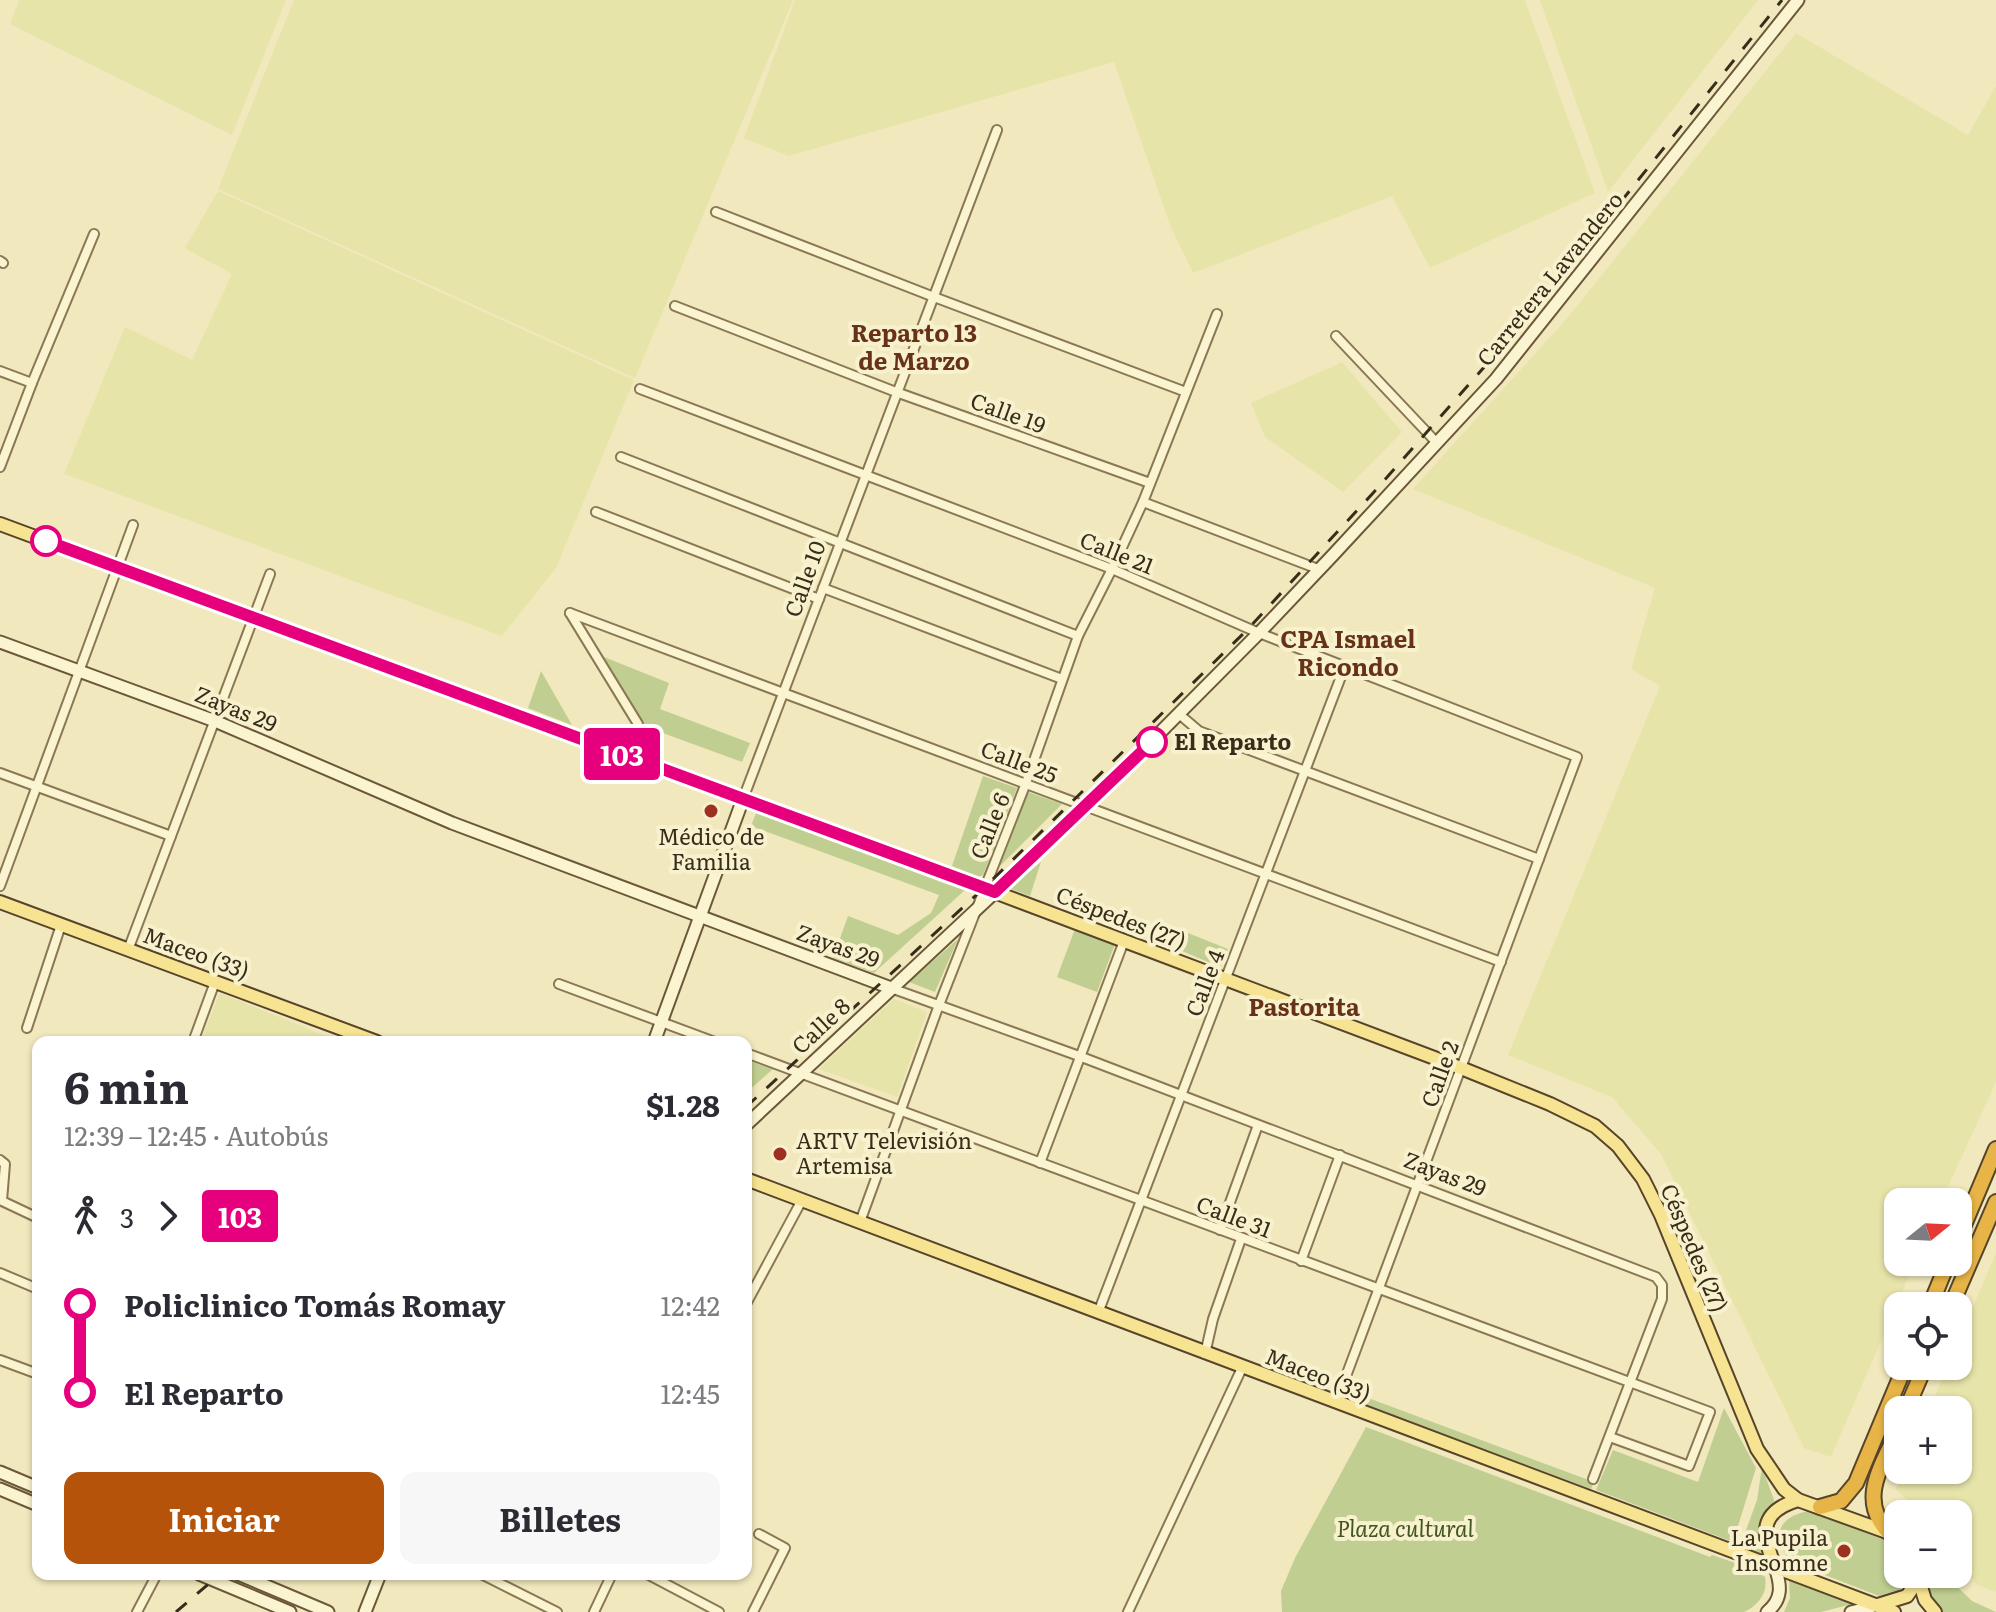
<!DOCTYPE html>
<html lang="es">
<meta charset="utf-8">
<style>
:root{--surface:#fff;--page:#f7f7f7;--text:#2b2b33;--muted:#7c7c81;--accent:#b45309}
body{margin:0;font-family:Literata,serif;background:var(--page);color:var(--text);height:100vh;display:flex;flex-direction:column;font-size:30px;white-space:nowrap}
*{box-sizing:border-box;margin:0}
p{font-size:26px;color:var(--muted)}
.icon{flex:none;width:44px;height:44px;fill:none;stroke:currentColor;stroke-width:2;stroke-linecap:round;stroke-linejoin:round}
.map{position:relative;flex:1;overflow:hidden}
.details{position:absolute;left:32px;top:1036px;width:720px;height:544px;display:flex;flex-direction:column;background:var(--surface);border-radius:16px;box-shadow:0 2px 6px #0004}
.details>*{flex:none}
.badge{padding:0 16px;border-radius:6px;font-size:28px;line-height:52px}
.needle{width:52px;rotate:72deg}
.controls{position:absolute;left:1884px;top:1188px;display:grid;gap:16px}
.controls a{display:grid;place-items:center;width:88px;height:88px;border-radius:16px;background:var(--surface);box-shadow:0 2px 6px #0004;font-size:40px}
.map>.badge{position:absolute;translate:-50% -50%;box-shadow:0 0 0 4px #fff}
.legs{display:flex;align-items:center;gap:12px;height:88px;padding:0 32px;font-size:26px}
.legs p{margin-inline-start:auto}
.overview{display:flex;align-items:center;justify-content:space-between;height:136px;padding:0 32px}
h1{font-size:44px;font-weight:700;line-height:60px}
.cta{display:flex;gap:16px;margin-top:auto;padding:16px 32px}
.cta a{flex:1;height:92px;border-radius:16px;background:var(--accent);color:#fff;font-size:32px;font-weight:700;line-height:92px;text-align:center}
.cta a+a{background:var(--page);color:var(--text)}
ul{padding:0 32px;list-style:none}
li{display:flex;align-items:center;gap:28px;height:88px;font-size:30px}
li i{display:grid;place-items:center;width:12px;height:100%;margin:0 10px;background:currentColor}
li i::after{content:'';width:20px;height:20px;margin:-10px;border:6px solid;border-radius:50%;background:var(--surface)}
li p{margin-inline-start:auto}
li:first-child i{background:linear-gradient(#0000 50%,currentColor 0)}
li:last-child i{background:linear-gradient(currentColor 50%,#0000 0)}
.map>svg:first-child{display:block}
</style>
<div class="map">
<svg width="1996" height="1612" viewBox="0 0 1996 1612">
<rect width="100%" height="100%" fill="#f1e8bd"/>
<!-- farmland -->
<g fill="#e7e4aa">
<path d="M19,0H286L232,135L10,24Z"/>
<path d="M294,0H793L635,378L218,189Z"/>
<path d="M795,0H1525L1595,193L1430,268L1392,196L1193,273L1170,225L1114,62L789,156L744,138Z"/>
<path d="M1540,0H1758L1608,192Z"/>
<path d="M1796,33L1968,135L1996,86V1082L1941,1202H1898V1262H1915L1831,1457L1804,1448L1661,1154L1612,1097L1508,1055L1660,686L1631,669L1655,588L1413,489L1569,316Z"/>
<path d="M218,191L634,380L556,568L502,636L64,474L125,327L192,360L232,274L185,248Z"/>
<path d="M1342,362L1402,432L1343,492L1265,437L1251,403Z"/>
<path d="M220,993L341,1042H200Z"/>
<path d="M894,999L927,1012L897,1097L819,1069Z"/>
<path d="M1996,1253V1592L1976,1584L1958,1560V1514H1921L1896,1489L1904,1470H1958V1410H1929L1948,1366H1958V1342Z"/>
</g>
<!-- green -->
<g fill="#c0cf91">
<path d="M599,655L669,683L660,709L750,743L742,762L641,725Z"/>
<path d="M541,671L572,725L528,708Z"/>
<path d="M983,776L1017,788L983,875L978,877L952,866Z"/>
<path d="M1028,792L1062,804L996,870Z"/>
<path d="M756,813L944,883L965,890L874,973L833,958L848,916L898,935L931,913L939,895L751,826Z"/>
<path d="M1041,862L1030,896L1009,888Z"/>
<path d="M1075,929L1115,944L1097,992L1057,977Z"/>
<path d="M1188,933L1228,949L1220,967L1182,951Z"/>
<path d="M958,939L935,992L909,982Z"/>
<path d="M746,1060L773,1069L746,1093Z"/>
<path d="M1344,1389L1594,1482L1591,1489L1341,1397Z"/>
<path d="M1724,1408L1756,1468L1733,1542L1596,1490L1613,1450L1698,1482Z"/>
<path d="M1366,1427L1710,1557L1712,1555L1753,1569L1765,1577C1768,1594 1758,1605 1744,1612H1282L1281,1591L1295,1558Z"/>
<path d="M1762,1467L1774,1500L1773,1507L1762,1521L1759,1533L1764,1557L1740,1547L1757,1500Z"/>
<path d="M1808,1511L1898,1545V1574H1908C1904,1591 1895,1594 1879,1596L1789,1561C1773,1534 1777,1518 1808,1511Z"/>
<path d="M1924,1574H1944L1972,1601L1996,1612H1939L1928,1598Z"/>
<path d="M1789,1580L1856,1603L1821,1612H1784L1790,1598Z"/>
</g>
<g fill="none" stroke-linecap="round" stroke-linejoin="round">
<!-- street casing -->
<g stroke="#8a7855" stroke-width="12">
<g id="street">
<path d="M716,212L934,297L1186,392"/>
<path d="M0,261L3,263"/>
<path d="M675,306L896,392L1150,483"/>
<path d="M1336,336L1437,443"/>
<path d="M0,371L32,383"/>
<path d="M640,389L1112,569L1259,633L1577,757L1336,1403"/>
<path d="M621,457L1078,636"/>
<path d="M0,467L32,383L94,234"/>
<path d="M1143,502L1318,569"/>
<path d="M596,512L819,599"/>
<path d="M823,588L1062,679"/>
<path d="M570,613L1501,962"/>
<path d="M570,613L638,724L627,756"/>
<path d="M1179,714L1199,731L1539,859"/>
<path d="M0,773L171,836"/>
<path d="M743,799L997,130"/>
<path d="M0,886L133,525"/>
<path d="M128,950L270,574"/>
<path d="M559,984L715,1042"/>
<path d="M891,988L1079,1056L1656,1277L1662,1285V1299L1593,1479"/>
<path d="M27,1028L61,925"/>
<path d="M193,1042L215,982"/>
<path d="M746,1053L1710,1412L1689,1466L1610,1437"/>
<path d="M0,1160L5,1164L2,1201L38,1218"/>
<path d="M1040,1163L1124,941"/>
<path d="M860,1222L939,1005L1026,783L1078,636L1112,569L1143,502L1217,314"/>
<path d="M1220,1230L1258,1125"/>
<path d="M1301,1261L1340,1155"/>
<path d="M0,1273L38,1289"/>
<path d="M746,1304L802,1200"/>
<path d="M1098,1313L1345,666"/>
<path d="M1205,1354L1213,1319L1241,1239"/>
<path d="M0,1360L38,1374"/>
<path d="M481,1574L557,1612"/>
<path d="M647,1574L719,1612"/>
<path d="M137,1612L157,1574"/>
<path d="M594,1612L612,1574"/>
<path d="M753,1612L785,1548L759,1534"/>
<path d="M1128,1612L1242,1368"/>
</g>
</g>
<!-- secondary casing -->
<g stroke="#6b5839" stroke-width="15">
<g id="secondary">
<path d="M0,642L215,721L452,823L891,988"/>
<path d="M654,1042L743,799"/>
<path d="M746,1125L1085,808L1259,633L1333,555L1496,379L1798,0"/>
<path d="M0,1472L38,1488"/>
<path d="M0,1489L38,1505"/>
<path d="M199,1574L290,1612"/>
<path d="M238,1574L328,1612"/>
<path d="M365,1612L380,1574"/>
<path d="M1767,1612C1783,1599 1781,1585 1775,1567"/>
<path d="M1851,1612L1878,1605"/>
</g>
</g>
<!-- primary casing -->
<g stroke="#57442a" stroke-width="16">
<g id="primary">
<path d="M0,524L984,888L1461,1068L1550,1104L1595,1126L1618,1146L1643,1179L1661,1215L1757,1449L1784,1489L1798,1500"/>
<path d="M0,902L377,1042"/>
<path d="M746,1179L1894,1612"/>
<path d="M1775,1567C1762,1534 1758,1512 1798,1500L1898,1536"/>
<path d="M1918,1577L1925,1600L1935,1612"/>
<path d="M1878,1605L1907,1596L1918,1580"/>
</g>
</g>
<!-- highway casing -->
<g stroke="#57442a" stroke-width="18">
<g id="highway">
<path d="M1958,1239L1996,1149"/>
<path d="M1930,1306L1948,1262"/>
<path d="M1951,1306L1996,1202"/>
<path d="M1906,1410L1925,1366"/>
<path d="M1820,1507L1841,1501L1856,1483L1905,1366"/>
<path d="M1888,1532C1857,1498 1883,1465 1898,1430"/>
</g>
</g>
<!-- street -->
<use href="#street" stroke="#fbf4d1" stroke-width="8"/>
<!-- secondary -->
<use href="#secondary" stroke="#fbf4d1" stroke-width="11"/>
<!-- primary -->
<use href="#primary" stroke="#f7e492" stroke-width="12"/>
<!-- highway -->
<use href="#highway" stroke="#e7b447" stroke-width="14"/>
<!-- rail -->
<g stroke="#382d1b" stroke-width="3" stroke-dasharray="14 14" stroke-linecap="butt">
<path d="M746,1107L984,888L1248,629L1374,492L1532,313L1782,0"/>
<path d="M176,1612L220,1574"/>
</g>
</g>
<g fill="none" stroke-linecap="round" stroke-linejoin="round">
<!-- line-1 casing -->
<g stroke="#fff" stroke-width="18">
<path id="line-1" d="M46,541L995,892L1152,742"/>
</g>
<!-- line-1 -->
<use href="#line-1" stroke="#e6007e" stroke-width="12"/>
</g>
<!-- markers -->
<g fill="#fff" stroke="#e6007e" stroke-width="4">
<circle cx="46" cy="541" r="14"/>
<circle cx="1152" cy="742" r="14"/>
</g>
<g fill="#9d3021" stroke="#f8f1cd" stroke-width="3">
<circle cx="711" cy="811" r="8"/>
<circle cx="780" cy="1154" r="8"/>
<circle cx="1844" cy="1551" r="8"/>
</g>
<g text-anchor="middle" stroke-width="8" stroke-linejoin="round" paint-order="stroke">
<!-- street labels -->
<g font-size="22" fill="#382d1b" stroke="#f8f1cd">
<text transform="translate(1550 279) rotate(-51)" y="8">Carretera Lavandero</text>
<text transform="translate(1008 413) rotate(20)" y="8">Calle 19</text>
<text transform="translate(1117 553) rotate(22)" y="8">Calle 21</text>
<text transform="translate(805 579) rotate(-70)" y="8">Calle 10</text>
<text transform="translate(236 709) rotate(22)" y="8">Zayas 29</text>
<text transform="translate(1019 762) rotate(21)" y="8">Calle 25</text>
<text transform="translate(990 826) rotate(-68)" y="8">Calle 6</text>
<text transform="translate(1121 918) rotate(21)" y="8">Céspedes (27)</text>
<text transform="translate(838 946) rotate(20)" y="8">Zayas 29</text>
<text transform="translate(196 953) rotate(20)" y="8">Maceo (33)</text>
<text transform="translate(1205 983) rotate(-69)" y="8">Calle 4</text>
<text transform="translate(821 1026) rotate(-43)" y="8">Calle 8</text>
<text transform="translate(1440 1074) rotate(-70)" y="8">Calle 2</text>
<text transform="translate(1445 1174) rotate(21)" y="8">Zayas 29</text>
<text transform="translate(1234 1217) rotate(21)" y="8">Calle 31</text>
<text transform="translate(1694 1248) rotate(67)" y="8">Céspedes (27)</text>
<text transform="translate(1318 1375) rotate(21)" y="8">Maceo (33)</text>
</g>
<!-- stop labels -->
<g font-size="22" font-weight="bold" fill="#382d1b" stroke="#f8f1cd" text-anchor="start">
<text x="1174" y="750">El Reparto</text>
</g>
<!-- poi labels -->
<g font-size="22" fill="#382d1b" stroke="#f8f1cd">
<text x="711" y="845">Médico de<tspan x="711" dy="25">Familia</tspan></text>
<text x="796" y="1149" text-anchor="start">ARTV Televisión<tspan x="796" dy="25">Artemisa</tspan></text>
<text x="1828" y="1546" text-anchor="end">La Pupila<tspan x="1828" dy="25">Insomne</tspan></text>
</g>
<!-- park labels -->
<g font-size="22" font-style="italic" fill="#425620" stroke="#f8f1cd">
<text x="1405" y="1537">Plaza cultural</text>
</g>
<!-- neighbourhood labels -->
<g font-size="24" font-weight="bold" fill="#673217" stroke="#f8f1cd">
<text x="914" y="342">Reparto 13<tspan x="914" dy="28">de Marzo</tspan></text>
<text x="1348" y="648">CPA Ismael<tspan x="1348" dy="28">Ricondo</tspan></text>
<text x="1304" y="1016">Pastorita</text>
</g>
</g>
</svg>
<div class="controls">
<a><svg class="needle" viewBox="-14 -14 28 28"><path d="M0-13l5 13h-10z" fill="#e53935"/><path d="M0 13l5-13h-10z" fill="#7c7c81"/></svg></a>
<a><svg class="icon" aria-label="locate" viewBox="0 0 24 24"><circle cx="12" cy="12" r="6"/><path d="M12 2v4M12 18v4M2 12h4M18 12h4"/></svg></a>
<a>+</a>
<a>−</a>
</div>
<b class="badge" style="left:622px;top:754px;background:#e6007e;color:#fff">103</b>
<section class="details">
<div class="overview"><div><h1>6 min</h1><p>12:39 – 12:45 · Autobús</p></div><b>$1.28</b></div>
<div class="legs"><svg class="icon" aria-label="walk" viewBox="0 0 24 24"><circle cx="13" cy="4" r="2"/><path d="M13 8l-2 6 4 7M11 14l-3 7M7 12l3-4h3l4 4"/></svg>3<svg class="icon" aria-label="forward" viewBox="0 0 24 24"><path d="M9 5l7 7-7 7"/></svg><b class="badge" style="background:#e6007e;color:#fff">103</b></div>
<ul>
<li><i style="color:#e6007e"></i><b>Policlinico Tomás Romay</b><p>12:42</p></li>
<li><i style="color:#e6007e"></i><b>El Reparto</b><p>12:45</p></li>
</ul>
<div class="cta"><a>Iniciar</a><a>Billetes</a></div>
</section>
</div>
